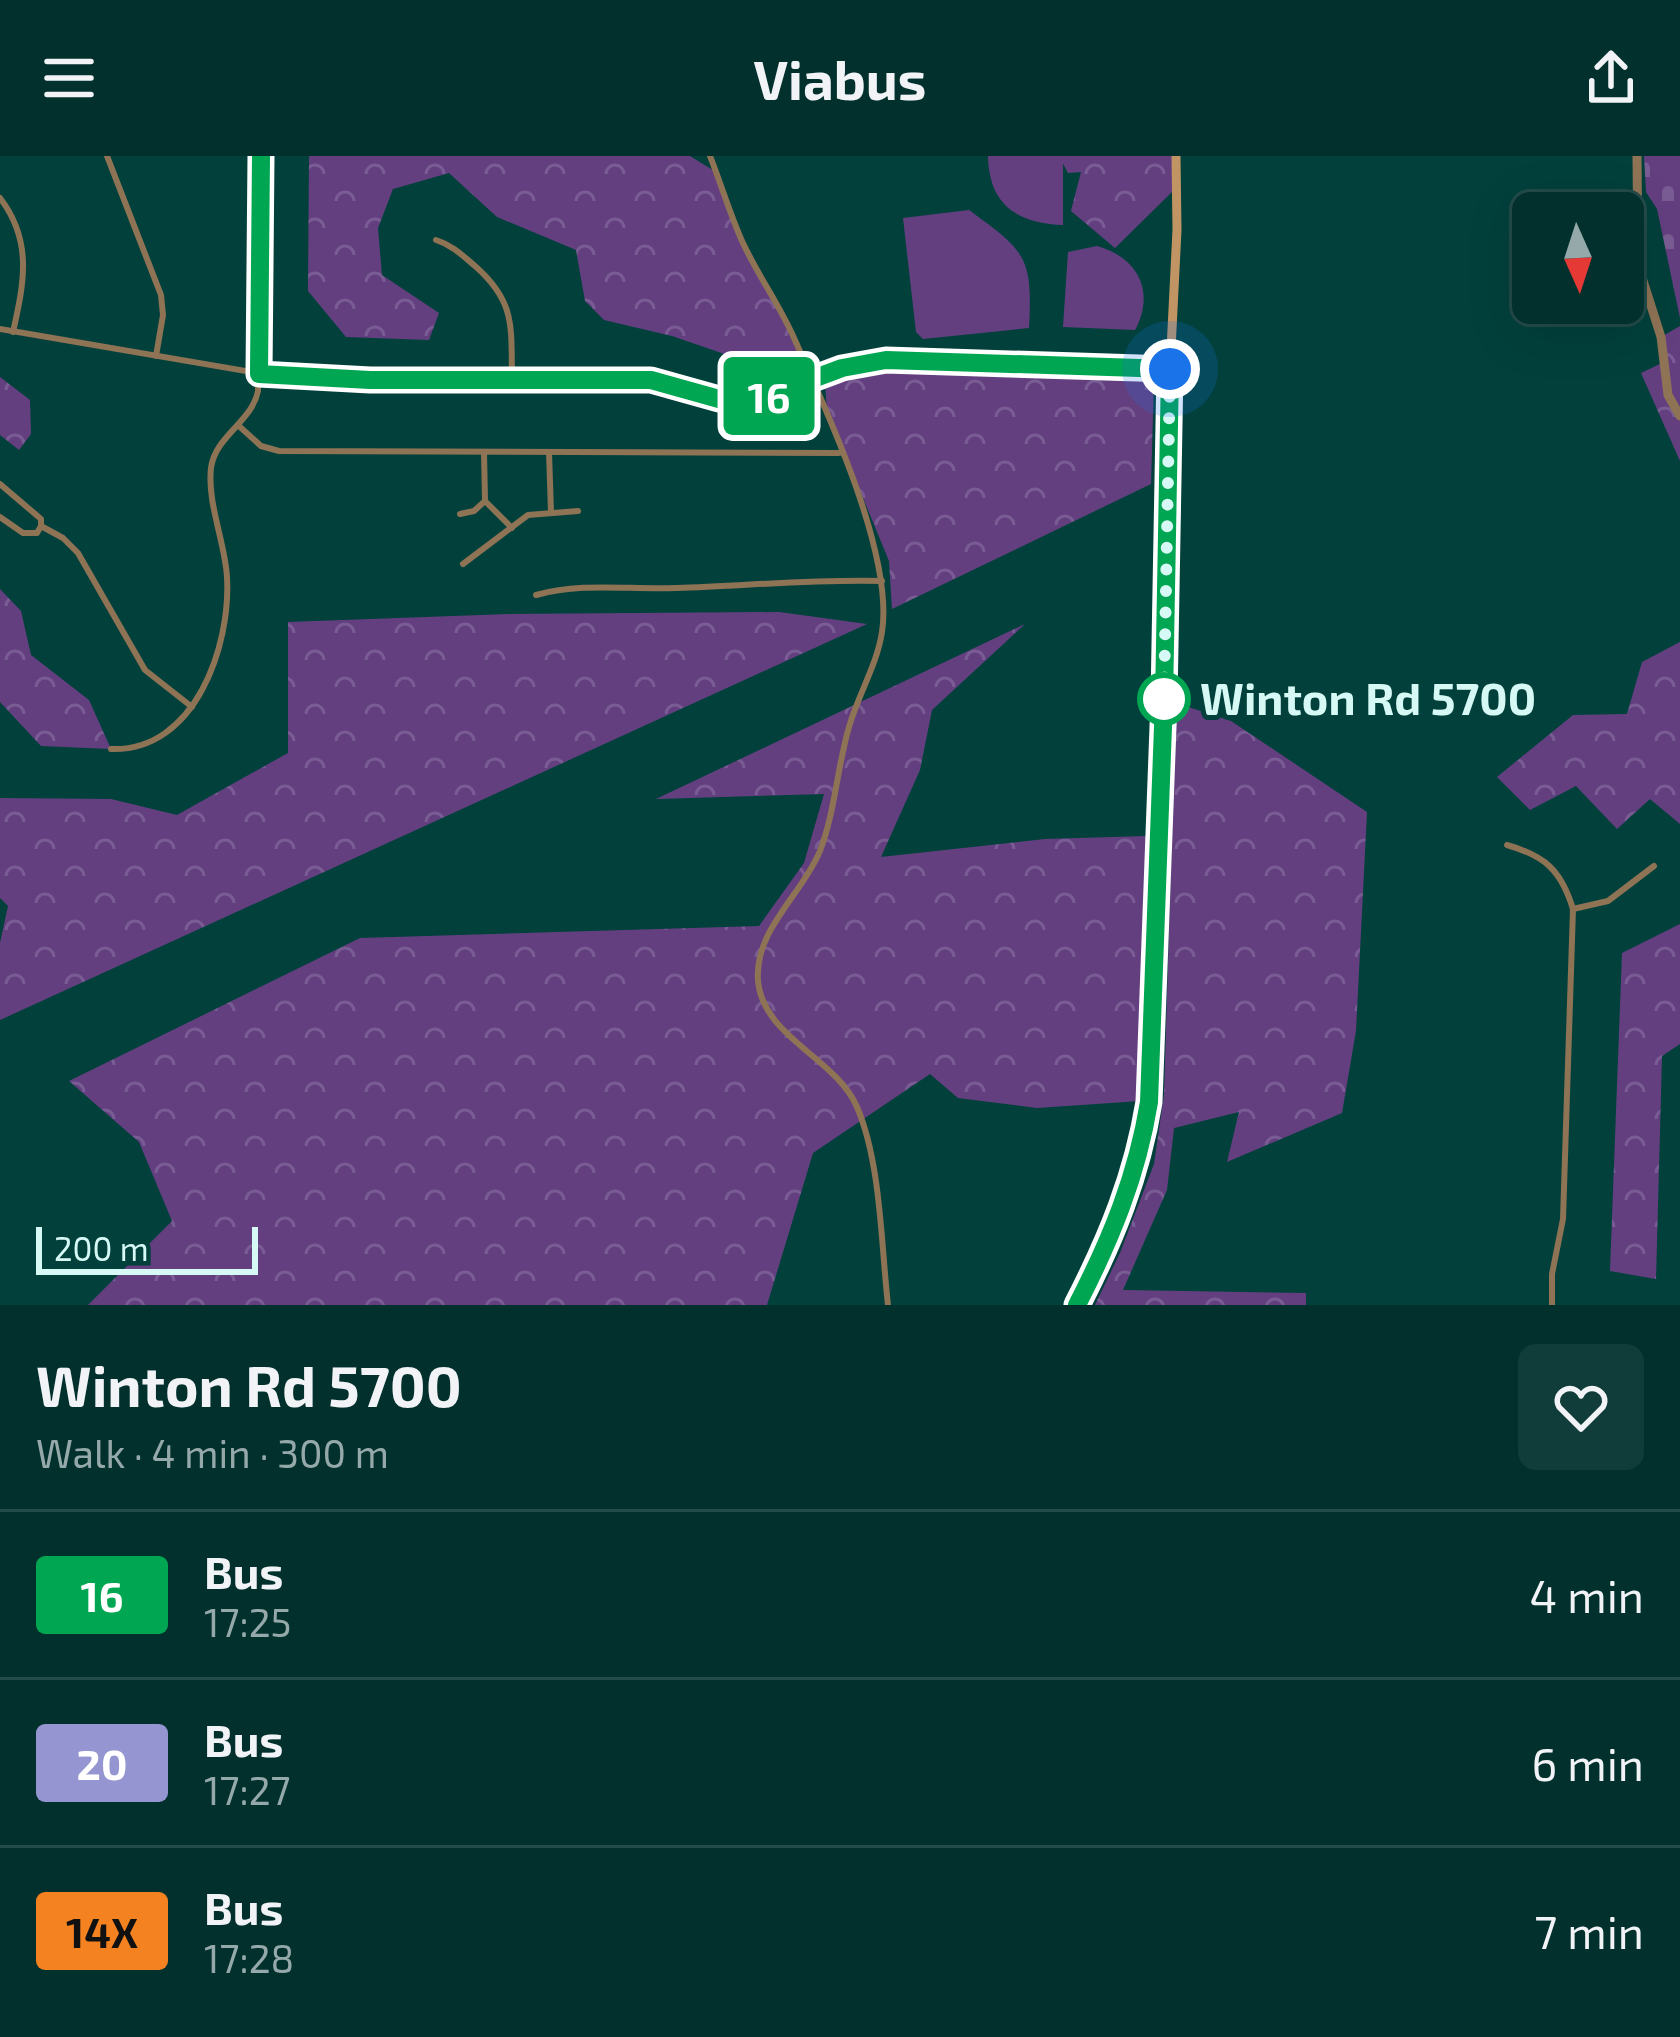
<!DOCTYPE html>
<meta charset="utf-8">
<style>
:root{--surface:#02302d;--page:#103c39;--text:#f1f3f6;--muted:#96a9aa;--line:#234b49}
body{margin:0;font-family:"Exo 2",sans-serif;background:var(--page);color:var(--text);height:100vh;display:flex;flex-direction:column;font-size:45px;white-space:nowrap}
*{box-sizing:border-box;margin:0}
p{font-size:39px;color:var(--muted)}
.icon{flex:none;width:66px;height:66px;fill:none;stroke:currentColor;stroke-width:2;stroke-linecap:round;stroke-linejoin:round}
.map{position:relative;height:1149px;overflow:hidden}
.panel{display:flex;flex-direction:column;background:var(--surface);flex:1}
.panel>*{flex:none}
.badge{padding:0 24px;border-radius:9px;font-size:42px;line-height:78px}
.needle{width:78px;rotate:177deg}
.tools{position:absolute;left:1512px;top:36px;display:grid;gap:24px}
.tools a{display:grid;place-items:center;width:132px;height:132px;border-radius:18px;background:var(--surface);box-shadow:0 12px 48px #0002,0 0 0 3px var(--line);font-size:60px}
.scale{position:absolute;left:36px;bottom:30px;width:222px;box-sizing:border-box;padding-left:12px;border:6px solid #d7f9f6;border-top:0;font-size:33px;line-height:42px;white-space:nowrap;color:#d7f9f6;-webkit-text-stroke:9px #02403c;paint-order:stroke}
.you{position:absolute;width:60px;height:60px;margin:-30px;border:9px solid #fff;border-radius:50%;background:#1a73e8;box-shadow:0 0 0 18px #1a73e833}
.map>.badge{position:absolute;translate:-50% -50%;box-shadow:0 0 0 6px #fff}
.round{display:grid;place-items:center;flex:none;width:126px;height:126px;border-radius:18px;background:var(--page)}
.headline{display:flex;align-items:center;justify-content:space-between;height:204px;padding:0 36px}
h1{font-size:57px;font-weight:700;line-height:90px}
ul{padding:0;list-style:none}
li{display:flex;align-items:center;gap:36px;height:168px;padding:0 36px;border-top:3px solid var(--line)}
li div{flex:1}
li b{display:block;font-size:45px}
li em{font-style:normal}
li .badge{min-width:132px;font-weight:700;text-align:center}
header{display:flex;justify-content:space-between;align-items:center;height:156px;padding:0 36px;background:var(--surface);font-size:54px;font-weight:700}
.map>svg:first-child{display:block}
</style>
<header><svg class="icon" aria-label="menu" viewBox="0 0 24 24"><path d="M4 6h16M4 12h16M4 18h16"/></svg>Viabus<svg class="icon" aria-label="share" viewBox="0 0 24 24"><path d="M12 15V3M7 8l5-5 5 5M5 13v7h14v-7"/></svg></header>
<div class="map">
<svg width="1680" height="1149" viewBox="0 0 1680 1149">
<defs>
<pattern id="forest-crowns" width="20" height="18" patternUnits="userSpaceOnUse" patternTransform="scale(3)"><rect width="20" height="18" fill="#643f80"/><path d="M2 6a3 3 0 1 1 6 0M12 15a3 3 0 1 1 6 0" fill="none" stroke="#795c93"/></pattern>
<pattern id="cemetery-stones" width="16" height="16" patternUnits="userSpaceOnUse" patternTransform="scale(3)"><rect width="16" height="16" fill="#643f80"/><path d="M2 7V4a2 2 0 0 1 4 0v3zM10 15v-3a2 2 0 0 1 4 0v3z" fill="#795c93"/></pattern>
</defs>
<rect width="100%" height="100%" fill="#02403c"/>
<!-- forest -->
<g fill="url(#forest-crowns)">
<path d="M309,0H690L716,16L741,83L800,197L742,204L672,180L604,164L585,145L576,94L497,61L449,17L393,33L378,72L382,119L439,157L429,184L346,181L308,135Z"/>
<path d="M1059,0H1176L1177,31L1115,92L1071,55L1081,16L1068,17Z"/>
<path d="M1680,170V305L1641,217L1664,206L1661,181Z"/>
<path d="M904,214L1154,224L1151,328L892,453L889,405L827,254L825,228Z"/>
<path d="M0,221L30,244L31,278L19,294L0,279Z"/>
<path d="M0,433L21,455L31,499L89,544L111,593L41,590L0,546Z"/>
<path d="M779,456L867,468L0,864V787L8,750L0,742V642L111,643L177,659L288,597V466L509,458Z"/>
<path d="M1025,468L932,554L920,614L881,701L1045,683L1147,680L1140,945L1037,952L958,942L930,918L813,997L767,1149H88L172,1065L139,986L69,925L360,782L759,770L804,707L824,638L656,643Z"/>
<path d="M1680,486V668L1650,643L1617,673L1576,630L1530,654L1497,621L1573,559L1627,558L1642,506Z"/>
<path d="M1176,547L1231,565L1367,656L1356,875L1342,957L1227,1006L1239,956L1174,972L1167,1034L1123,1134L1306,1137V1149H1095L1120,1097L1154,1008L1164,939Z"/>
<path d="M1680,768V888L1662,900L1656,1123L1610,1115L1622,797Z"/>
</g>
<!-- cemetery -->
<path fill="url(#cemetery-stones)" d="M1644,0H1680V162L1657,53L1646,36Z"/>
<!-- garden -->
<g fill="#643f80">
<path d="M988,0H1063V69C1018,67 989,50 988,0Z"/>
<path d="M969,54C1025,95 1033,100 1029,172L923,183L916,176L903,62Z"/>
<path d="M1097,90C1137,101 1156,135 1135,174L1063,171L1068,96Z"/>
</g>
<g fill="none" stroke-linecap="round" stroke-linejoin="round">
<!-- minor -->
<g stroke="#8f7355" stroke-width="6">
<path d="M107,0L161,139L163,159L156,200"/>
<path d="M710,0C721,28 730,58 742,85C757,118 779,148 794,182C827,255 894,399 882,476C877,509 858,539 849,571C837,612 835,656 820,695C802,739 754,774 758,825C763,881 836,902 857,951C881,1007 881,1088 888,1149"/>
<path d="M0,42C33,85 24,127 13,176"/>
<path d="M436,84C452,89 462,99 475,110C516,146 511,171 512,222"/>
<path d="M0,173L281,221L651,225L719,243L769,239L842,211L886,204L1170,213"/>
<path d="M239,270L261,290L279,295L839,297"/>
<path d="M549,296L551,356"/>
<path d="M0,328L41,363V370L63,382L78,397L145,514L192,551"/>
<path d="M485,345L512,372"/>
<path d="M460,358L474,355L485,345L484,296"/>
<path d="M0,361L23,377H37L41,370"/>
<path d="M463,408L528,359L578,355"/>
<path d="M536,439C583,426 628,434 676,432C746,430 811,423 882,425"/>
<path d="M111,593C195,596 231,490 227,421C225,386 207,347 211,312C215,280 252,266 258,235L261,0"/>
<path d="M1507,689C1545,700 1561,714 1573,753L1563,1063L1552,1118V1149"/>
<path d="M1573,753L1608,745L1654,710"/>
</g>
<!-- tertiary -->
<path stroke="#8f7355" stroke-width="9" d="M1637,0L1638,109L1661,181L1668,239L1680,260"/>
<!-- secondary -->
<path stroke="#c19563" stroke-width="9" d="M1077,1149C1116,1073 1144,1001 1152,915L1170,213L1177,74L1176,0"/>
</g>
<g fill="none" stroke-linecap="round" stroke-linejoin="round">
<!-- line casing -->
<g stroke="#fff" stroke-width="27">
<path id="line" d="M261,0L259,218L370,224H651L719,243L736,244L770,239L842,212L886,204L1170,213L1164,544L1149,946C1137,1020 1111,1083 1077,1149"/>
</g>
<!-- line -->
<use href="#line" stroke="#00a651" stroke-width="18"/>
<!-- walk -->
<path stroke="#d7f9f6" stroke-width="12" stroke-dasharray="0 21.6" d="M1164,543L1170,213"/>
</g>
<!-- markers -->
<circle fill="#fff" stroke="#00a651" stroke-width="6" cx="1164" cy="543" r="24"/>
<g text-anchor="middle" stroke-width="10" stroke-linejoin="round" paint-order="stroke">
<!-- stop labels -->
<g font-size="45" font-weight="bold" fill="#d7f9f6" stroke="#02403c" text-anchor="start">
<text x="1200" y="559">Winton Rd 5700</text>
</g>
</g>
</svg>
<div class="tools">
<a><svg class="needle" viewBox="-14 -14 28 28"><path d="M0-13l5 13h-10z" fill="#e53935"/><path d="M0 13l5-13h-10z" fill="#96a9aa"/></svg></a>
</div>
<div class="scale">200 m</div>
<div class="you" style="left:1170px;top:213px"></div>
<b class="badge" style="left:769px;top:240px;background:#00a651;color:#fff">16</b>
</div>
<section class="panel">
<div class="headline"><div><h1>Winton Rd 5700</h1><p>Walk · 4 min · 300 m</p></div><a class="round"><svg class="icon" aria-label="heart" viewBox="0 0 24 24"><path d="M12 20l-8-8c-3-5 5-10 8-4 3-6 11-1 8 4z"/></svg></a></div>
<ul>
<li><span class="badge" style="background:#00a651;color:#fff">16</span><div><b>Bus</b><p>17:25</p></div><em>4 min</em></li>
<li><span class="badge" style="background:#9595d1;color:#fff">20</span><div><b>Bus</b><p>17:27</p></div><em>6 min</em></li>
<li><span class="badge" style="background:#f58220;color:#111">14X</span><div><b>Bus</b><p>17:28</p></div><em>7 min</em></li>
</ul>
</section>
